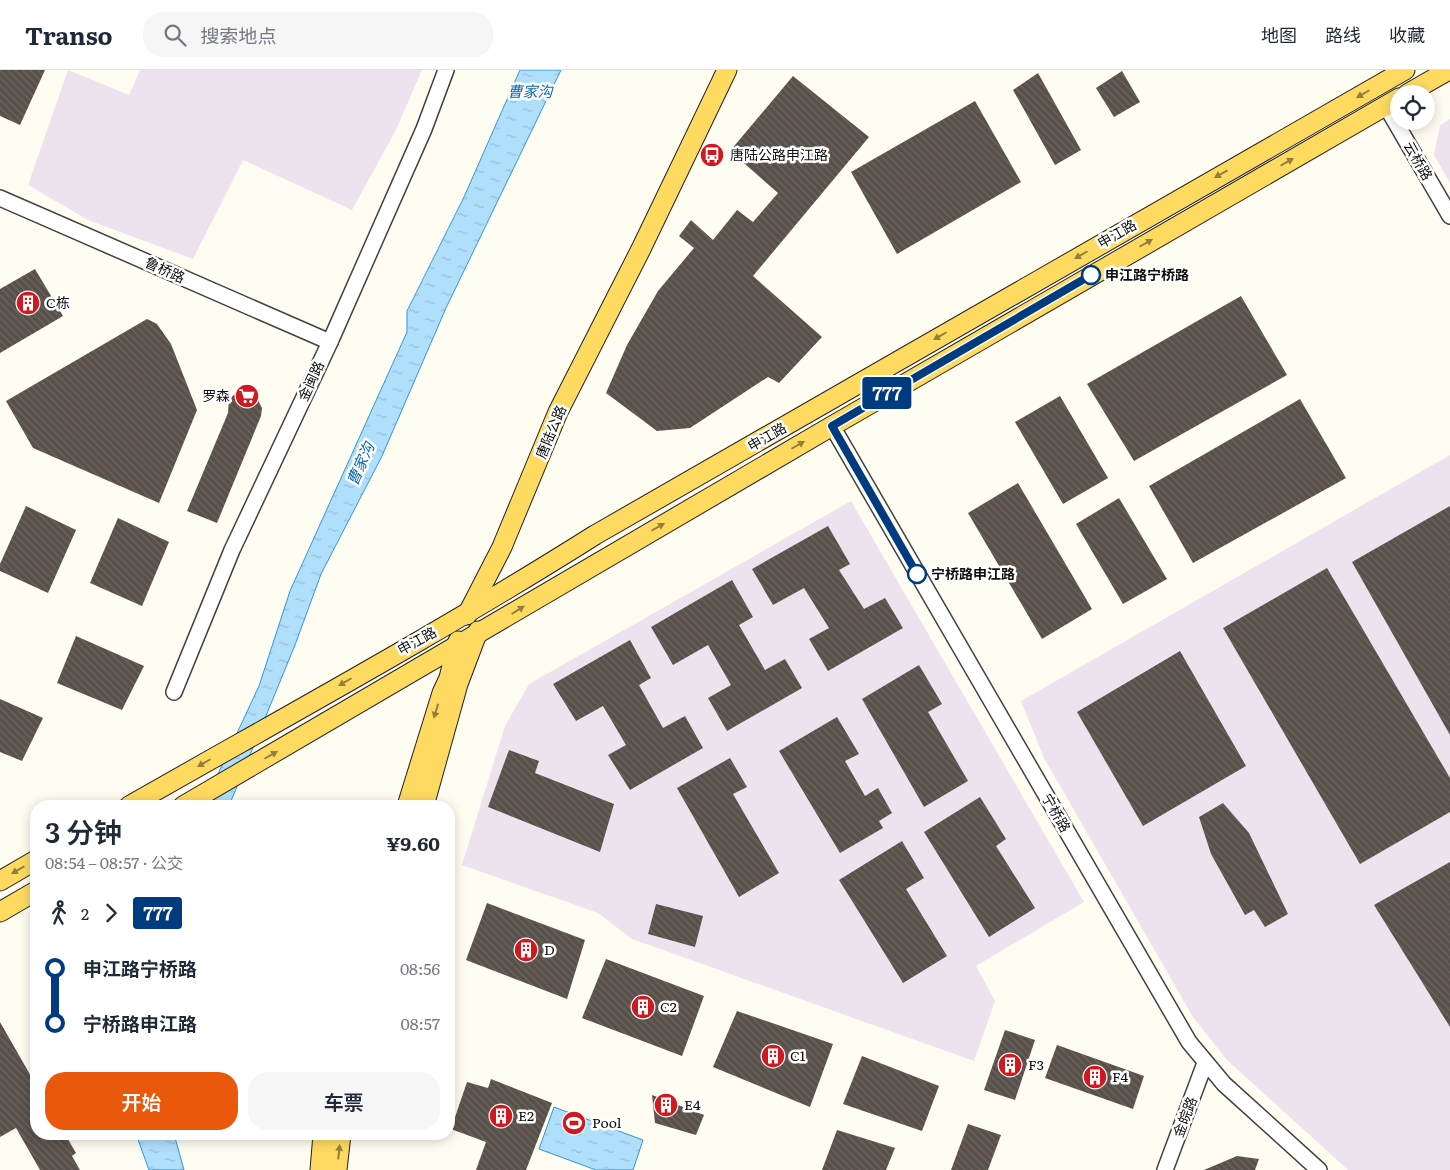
<!DOCTYPE html>
<html lang="zh">
<meta charset="utf-8">
<style>
:root{--surface:#fff;--page:#f6f6f7;--text:#1f2937;--muted:#747a83;--line:#e0e1e3;--accent:#ea580c}
body{margin:0;font-family:Literata,"Noto Sans SC",serif;background:var(--page);color:var(--text);height:100vh;display:flex;flex-direction:column;font-size:19px;white-space:nowrap}
*{box-sizing:border-box;margin:0}
p{font-size:16px;color:var(--muted)}
.icon{flex:none;width:28px;height:28px;fill:none;stroke:currentColor;stroke-width:2;stroke-linecap:round;stroke-linejoin:round}
.map{position:relative;flex:1;overflow:hidden}
.side{position:absolute;left:30px;top:730px;width:425px;height:340px;display:flex;flex-direction:column;background:var(--surface);border-radius:20px;box-shadow:0 2px 12px #0003}
.side>*{flex:none}
.badge{padding:0 10px;border-radius:4px;font-size:18px;line-height:32px}
.controls{position:absolute;left:1390px;top:15px;display:grid;gap:10px}
.controls a{display:grid;place-items:center;width:45px;height:45px;border-radius:50%;background:var(--surface);box-shadow:0 2px 12px #0003;font-size:25px}
.map>.badge{position:absolute;translate:-50% -50%;box-shadow:0 0 0 2px #fff}
.legs{display:flex;align-items:center;gap:8px;height:55px;padding:0 15px;font-size:16px}
.legs p{margin-inline-start:auto}
.head{display:flex;align-items:center;justify-content:space-between;height:85px;padding:0 15px}
h1{font-size:28px;font-weight:600;line-height:38px}
.cta{display:flex;gap:10px;margin-top:auto;padding:10px 15px}
.cta a{flex:1;height:58px;border-radius:20px;background:var(--accent);color:#fff;font-size:20px;font-weight:600;line-height:58px;text-align:center}
.cta a+a{background:var(--page);color:var(--text)}
ul{padding:0 15px;list-style:none}
li{display:flex;align-items:center;gap:18px;height:55px;font-size:19px}
li i{display:grid;place-items:center;width:8px;height:100%;margin:0 6px;background:currentColor}
li i::after{content:'';width:12px;height:12px;margin:-6px;border:4px solid;border-radius:50%;background:var(--surface)}
li p{margin-inline-start:auto}
li:first-child i{background:linear-gradient(#0000 50%,currentColor 0)}
li:last-child i{background:linear-gradient(currentColor 50%,#0000 0)}
header{display:flex;align-items:center;gap:30px;box-sizing:border-box;height:70px;padding:0 25px;background:var(--surface);border-bottom:1px solid var(--line)}
header strong{font-size:24px}
nav{display:flex;gap:28px;margin-inline-start:auto;font-size:18px}
.search{width:350px;height:45px;background:var(--page);display:flex;align-items:center;gap:12px;box-sizing:border-box;padding:0 18px;border-radius:20px;color:var(--muted);font-size:19px}
.map>svg:first-child{display:block}
</style>
<header>
<strong>Transo</strong>
<div class="search"><svg class="icon" aria-label="search" viewBox="0 0 24 24"><circle cx="10" cy="10" r="6"/><path d="M15 15l6 6"/></svg>搜索地点</div>
<nav><a>地图</a><a>路线</a><a>收藏</a></nav>
</header>
<div class="map">
<svg width="1450" height="1100" viewBox="0 0 1450 1100">
<defs>
<pattern id="water-ripples" width="26" height="14" patternUnits="userSpaceOnUse" patternTransform="scale(1.25)"><rect width="26" height="14" fill="#b0dffc"/><path d="M2 4q2-2 4 0t4 0M15 11q2-2 4 0t4 0" fill="none" stroke="#96bed7"/></pattern>
<pattern id="building-back-hatch" width="6" height="6" patternUnits="userSpaceOnUse" patternTransform="scale(1.25)"><rect width="6" height="6" fill="#59504a"/><path d="M-1 5l2 2M0 0l6 6M5-1l2 2" fill="none" stroke="#6c6560"/></pattern>
</defs>
<rect width="100%" height="100%" fill="#fffcf1"/>
<!-- industrial -->
<g fill="#ede3ee">
<path d="M68,0L129,25L140,0H422L396,60L352,140L243,90L193,189L88,150L28,115Z"/>
<path d="M1450,49V113L1434,85L1440,55Z"/>
<path d="M1450,385V1100H1348L1227,990L1193,947L1044,688L1021,631Z"/>
<path d="M851,431L1084,832L976,896L995,931L974,991L632,869L598,843L462,795L505,656L529,614Z"/>
</g>
<!-- water -->
<g fill="url(#water-ripples)" stroke="#2f96db">
<path d="M520,0H561L446,238L382,386L321,504L295,575L229,736H203L259,616L290,521L407,262V241L464,127Z"/>
<path d="M554,1037L643,1070L633,1100H596L539,1079Z"/>
<path d="M136,1064H174L184,1100H149Z"/>
</g>
<!-- building -->
<g fill="url(#building-back-hatch)">
<path d="M0,0H45L20,55L0,46Z"/>
<path d="M1122,1L1140,32L1114,47L1096,18Z"/>
<path d="M1038,3L1081,80L1055,95L1013,20Z"/>
<path d="M793,6L869,67L753,206L822,267L779,313L768,307L690,358L657,361L606,323L627,275L658,221L694,178L679,166L691,150L713,170L737,140L753,152L778,123L730,81Z"/>
<path d="M975,31L1021,112L897,184L851,102Z"/>
<path d="M35,199L63,246L0,283V219Z"/>
<path d="M1241,226L1287,305L1134,391L1087,314Z"/>
<path d="M147,249L157,254L171,274L197,340L159,433L33,378L6,331Z"/>
<path d="M240,320H248L257,328L262,338L261,346L217,453L187,441L228,343L229,329Z"/>
<path d="M1060,326L1108,408L1063,434L1015,352Z"/>
<path d="M1300,329L1346,408L1193,493L1149,416Z"/>
<path d="M1018,413L1092,539L1042,569L968,443Z"/>
<path d="M1119,428L1167,509L1123,534L1076,454Z"/>
<path d="M26,436L76,460L48,523L0,501V494Z"/>
<path d="M1450,436V665L1352,492Z"/>
<path d="M118,448L169,472L142,536L90,513Z"/>
<path d="M828,456L850,494L839,500L864,539L885,528L903,558L828,601L809,569L829,558L804,518L773,535L752,499Z"/>
<path d="M1327,498L1450,708V742L1360,794L1223,558Z"/>
<path d="M732,510L753,547L739,555L765,600L785,589L802,618L727,661L708,628L731,615L708,575L673,595L651,557Z"/>
<path d="M76,566L144,596L122,640L57,613Z"/>
<path d="M630,570L651,608L639,615L663,658L685,646L703,678L630,720L608,685L626,675L603,636L576,651L553,614Z"/>
<path d="M1180,581L1246,696L1143,756L1077,642Z"/>
<path d="M919,595L942,634L928,642L968,711L924,737L862,629Z"/>
<path d="M0,629L43,648L22,691L0,682Z"/>
<path d="M837,647L859,684L845,691L865,726L878,718L892,743L879,751L883,758L840,783L779,681Z"/>
<path d="M509,680L539,691L535,703L614,734L600,782L488,737Z"/>
<path d="M730,688L747,717L733,724L779,803L739,827L677,718Z"/>
<path d="M980,727L1006,769L996,776L1035,838L989,867L924,762Z"/>
<path d="M1223,733L1249,763L1288,844L1265,857L1254,840L1245,845L1211,784L1199,747Z"/>
<path d="M902,771L924,808L906,819L947,886L903,913L839,810Z"/>
<path d="M1450,792V957L1374,835Z"/>
<path d="M487,833L585,870L567,929L466,890Z"/>
<path d="M656,834L703,846L695,877L648,864Z"/>
<path d="M606,889L704,926L682,986L582,948Z"/>
<path d="M737,941L833,974L810,1037L713,997Z"/>
<path d="M0,952L36,1015V1064H65L76,1083L72,1086L80,1100H40L16,1058L0,1067Z"/>
<path d="M1005,960L1035,970L1015,1030L984,1020Z"/>
<path d="M1057,975L1144,1006L1133,1039L1045,1008Z"/>
<path d="M862,986L939,1016L922,1061L843,1034Z"/>
<path d="M491,1009L552,1033L526,1100H476L486,1072L451,1059L467,1012L488,1018Z"/>
<path d="M652,1025L704,1045L696,1065L655,1053Z"/>
<path d="M968,1054L1001,1065L988,1100H951Z"/>
<path d="M837,1060L895,1078L886,1100H822Z"/>
<path d="M1237,1086L1259,1089L1255,1100H1204Z"/>
</g>
<g fill="none" stroke-linecap="round" stroke-linejoin="round">
<!-- minor casing -->
<g stroke="#424242" stroke-width="18">
<g id="minor">
<path d="M1386,36L1450,146"/>
<path d="M0,128L330,272"/>
<path d="M832,356L1189,972L1224,1014L1319,1100"/>
<path d="M174,622L232,480L330,272L424,59L446,0"/>
<path d="M1165,1100L1205,993"/>
</g>
</g>
<!-- major casing -->
<g stroke="#202020" stroke-width="21">
<g id="major">
<path d="M1407,24L1449,0"/>
<path d="M467,545L502,477L558,342L641,179L727,0"/>
<path d="M129,736C285,647 443,561 595,465L1405,0"/>
<path d="M183,736L832,356L1399,28"/>
<path d="M407,736L442,623L449,608L458,571"/>
<path d="M424,736L458,614L478,561"/>
<path d="M0,811L36,790"/>
<path d="M0,842L36,821"/>
<path d="M320,1100L323,1064"/>
<path d="M337,1100L341,1064"/>
</g>
</g>
<!-- minor -->
<use href="#minor" stroke="#fff" stroke-width="15"/>
<!-- major -->
<use href="#major" stroke="#ffda61" stroke-width="19"/>
</g>
<!-- one-way arrows -->
<defs><path id="oneway-solid" d="M-6-.8H1V-3.2L6.5 0L1 3.2V.8H-6Z" transform="scale(1.25)"/></defs>
<g fill="#937f3c">
<use href="#oneway-solid" transform="translate(1363 24) rotate(150)"/>
<use href="#oneway-solid" transform="translate(1287 92) rotate(-30)"/>
<use href="#oneway-solid" transform="translate(1221 104) rotate(151)"/>
<use href="#oneway-solid" transform="translate(1146 173) rotate(-30)"/>
<use href="#oneway-solid" transform="translate(1081 185) rotate(150)"/>
<use href="#oneway-solid" transform="translate(940 266) rotate(150)"/>
<use href="#oneway-solid" transform="translate(798 375) rotate(-30)"/>
<use href="#oneway-solid" transform="translate(658 457) rotate(-30)"/>
<use href="#oneway-solid" transform="translate(518 540) rotate(-32)"/>
<use href="#oneway-solid" transform="translate(345 612) rotate(150)"/>
<use href="#oneway-solid" transform="translate(436 641) rotate(107)"/>
<use href="#oneway-solid" transform="translate(271 685) rotate(-30)"/>
<use href="#oneway-solid" transform="translate(204 693) rotate(150)"/>
<use href="#oneway-solid" transform="translate(18 800) rotate(150)"/>
<use href="#oneway-solid" transform="translate(339 1082) rotate(-84)"/>
</g>
<g fill="none" stroke-linecap="round" stroke-linejoin="round">
<!-- line-1 casing -->
<g stroke="#fff" stroke-width="11">
<path id="line-1" d="M917,504L832,356L1091,205"/>
</g>
<!-- line-1 -->
<use href="#line-1" stroke="#003b80" stroke-width="8"/>
</g>
<!-- icons -->
<defs>
<g id="bus-disc" transform="scale(1.25)"><circle r="9.5" fill="#cf181f" stroke="#fff"/><path d="M-5-6H5V4H4V6H2V4H-2V6H-4V4H-5ZM-3.5-4V0h7V-4ZM-3.5 1.2v1.5H-2V1.2ZM2 1.2v1.5H3.5V1.2Z" fill="#fff"/></g>
<g id="building-disc" transform="scale(1.25)"><circle r="9.5" fill="#cf181f" stroke="#fff"/><path d="M-4-6H4V6H1V3H-1V6H-4ZM-2.5-4.3h1.7v1.8h-1.7ZM.8-4.3h1.7v1.8H.8ZM-2.5-1h1.7V.8h-1.7ZM.8-1h1.7V.8H.8Z" fill="#fff"/></g>
<g id="supermarket-disc" transform="scale(1.25)"><circle r="9.5" fill="#cf181f" stroke="#fff"/><path d="M-6-5.5h2.5l.6 2H6L4.5 2H-2.5L-4.4-4H-6ZM-1.5 3.2a1.3 1.3 0 1 0 .1 0ZM3 3.2a1.3 1.3 0 1 0 .1 0Z" fill="#fff"/></g>
<g id="stadium-disc" transform="scale(1.25)"><circle r="9.5" fill="#cf181f" stroke="#fff"/><path d="M0-5a6.5 5 0 1 0 0 10a6.5 5 0 1 0 0-10ZM-3.5-1.8h7v3.6h-7Z" fill="#fff"/></g>
</defs>
<g fill-rule="evenodd">
<use href="#bus-disc" x="712" y="85"/>
<use href="#building-disc" x="28" y="233"/>
<use href="#supermarket-disc" x="247" y="326"/>
<use href="#building-disc" x="526" y="880"/>
<use href="#building-disc" x="643" y="937"/>
<use href="#building-disc" x="773" y="986"/>
<use href="#building-disc" x="1010" y="995"/>
<use href="#building-disc" x="1095" y="1007"/>
<use href="#building-disc" x="666" y="1035"/>
<use href="#building-disc" x="501" y="1046"/>
<use href="#stadium-disc" x="574" y="1053"/>
</g>
<!-- markers -->
<g fill="#fff" stroke="#003b80" stroke-width="2.5">
<circle cx="1091" cy="205" r="9"/>
<circle cx="917" cy="504" r="9"/>
</g>
<g text-anchor="middle" stroke-width="5" stroke-linejoin="round" paint-order="stroke">
<!-- poi labels -->
<g font-size="14" fill="#0f0f0f" stroke="#fff" text-anchor="start">
<text x="730" y="90">唐陆公路申江路</text>
<text x="46" y="238">C栋</text>
<text x="230" y="331" text-anchor="end">罗森</text>
<text x="544" y="885">D</text>
<text x="660" y="942">C2</text>
<text x="790" y="991">C1</text>
<text x="1028" y="1000">F3</text>
<text x="1112" y="1012">F4</text>
<text x="684" y="1040">E4</text>
<text x="518" y="1051">E2</text>
<text x="592" y="1058">Pool</text>
</g>
<!-- street labels -->
<g font-size="14" fill="#0f0f0f" stroke="#fff">
<text transform="translate(1418 91) rotate(60)" y="5">云桥路</text>
<text transform="translate(1117 164) rotate(-30)" y="5">申江路</text>
<text transform="translate(165 200) rotate(24)" y="5">鲁桥路</text>
<text transform="translate(311 311) rotate(-65)" y="5">金闽路</text>
<text transform="translate(551 362) rotate(-67)" y="5">唐陆公路</text>
<text transform="translate(767 367) rotate(-30)" y="5">申江路</text>
<text transform="translate(417 571) rotate(-29)" y="5">申江路</text>
<text transform="translate(1056 743) rotate(60)" y="5">宁桥路</text>
<text transform="translate(1185 1047) rotate(-69)" y="5">金皖路</text>
</g>
<!-- stop labels -->
<g font-size="14" font-weight="bold" fill="#0f0f0f" stroke="#fff" text-anchor="start">
<text x="1105" y="210">申江路宁桥路</text>
<text x="931" y="509">宁桥路申江路</text>
</g>
<!-- water labels -->
<g font-size="15" font-style="italic" fill="#0a66af" stroke="#fff">
<text x="530" y="27">曹家沟</text>
<text transform="translate(361 394) rotate(-66)" y="5">曹家沟</text>
</g>
</g>
</svg>
<div class="controls">
<a><svg class="icon" aria-label="locate" viewBox="0 0 24 24"><circle cx="12" cy="12" r="6"/><path d="M12 2v4M12 18v4M2 12h4M18 12h4"/></svg></a>
</div>
<b class="badge" style="left:887px;top:323px;background:#003b80;color:#fff">777</b>
<section class="side">
<div class="head"><div><h1>3 分钟</h1><p>08:54 – 08:57 · 公交</p></div><b>¥9.60</b></div>
<div class="legs"><svg class="icon" aria-label="walk" viewBox="0 0 24 24"><circle cx="13" cy="4" r="2"/><path d="M13 8l-2 6 4 7M11 14l-3 7M7 12l3-4h3l4 4"/></svg>2<svg class="icon" aria-label="forward" viewBox="0 0 24 24"><path d="M9 5l7 7-7 7"/></svg><b class="badge" style="background:#003b80;color:#fff">777</b></div>
<ul>
<li><i style="color:#003b80"></i><b>申江路宁桥路</b><p>08:56</p></li>
<li><i style="color:#003b80"></i><b>宁桥路申江路</b><p>08:57</p></li>
</ul>
<div class="cta"><a>开始</a><a>车票</a></div>
</section>
</div>
